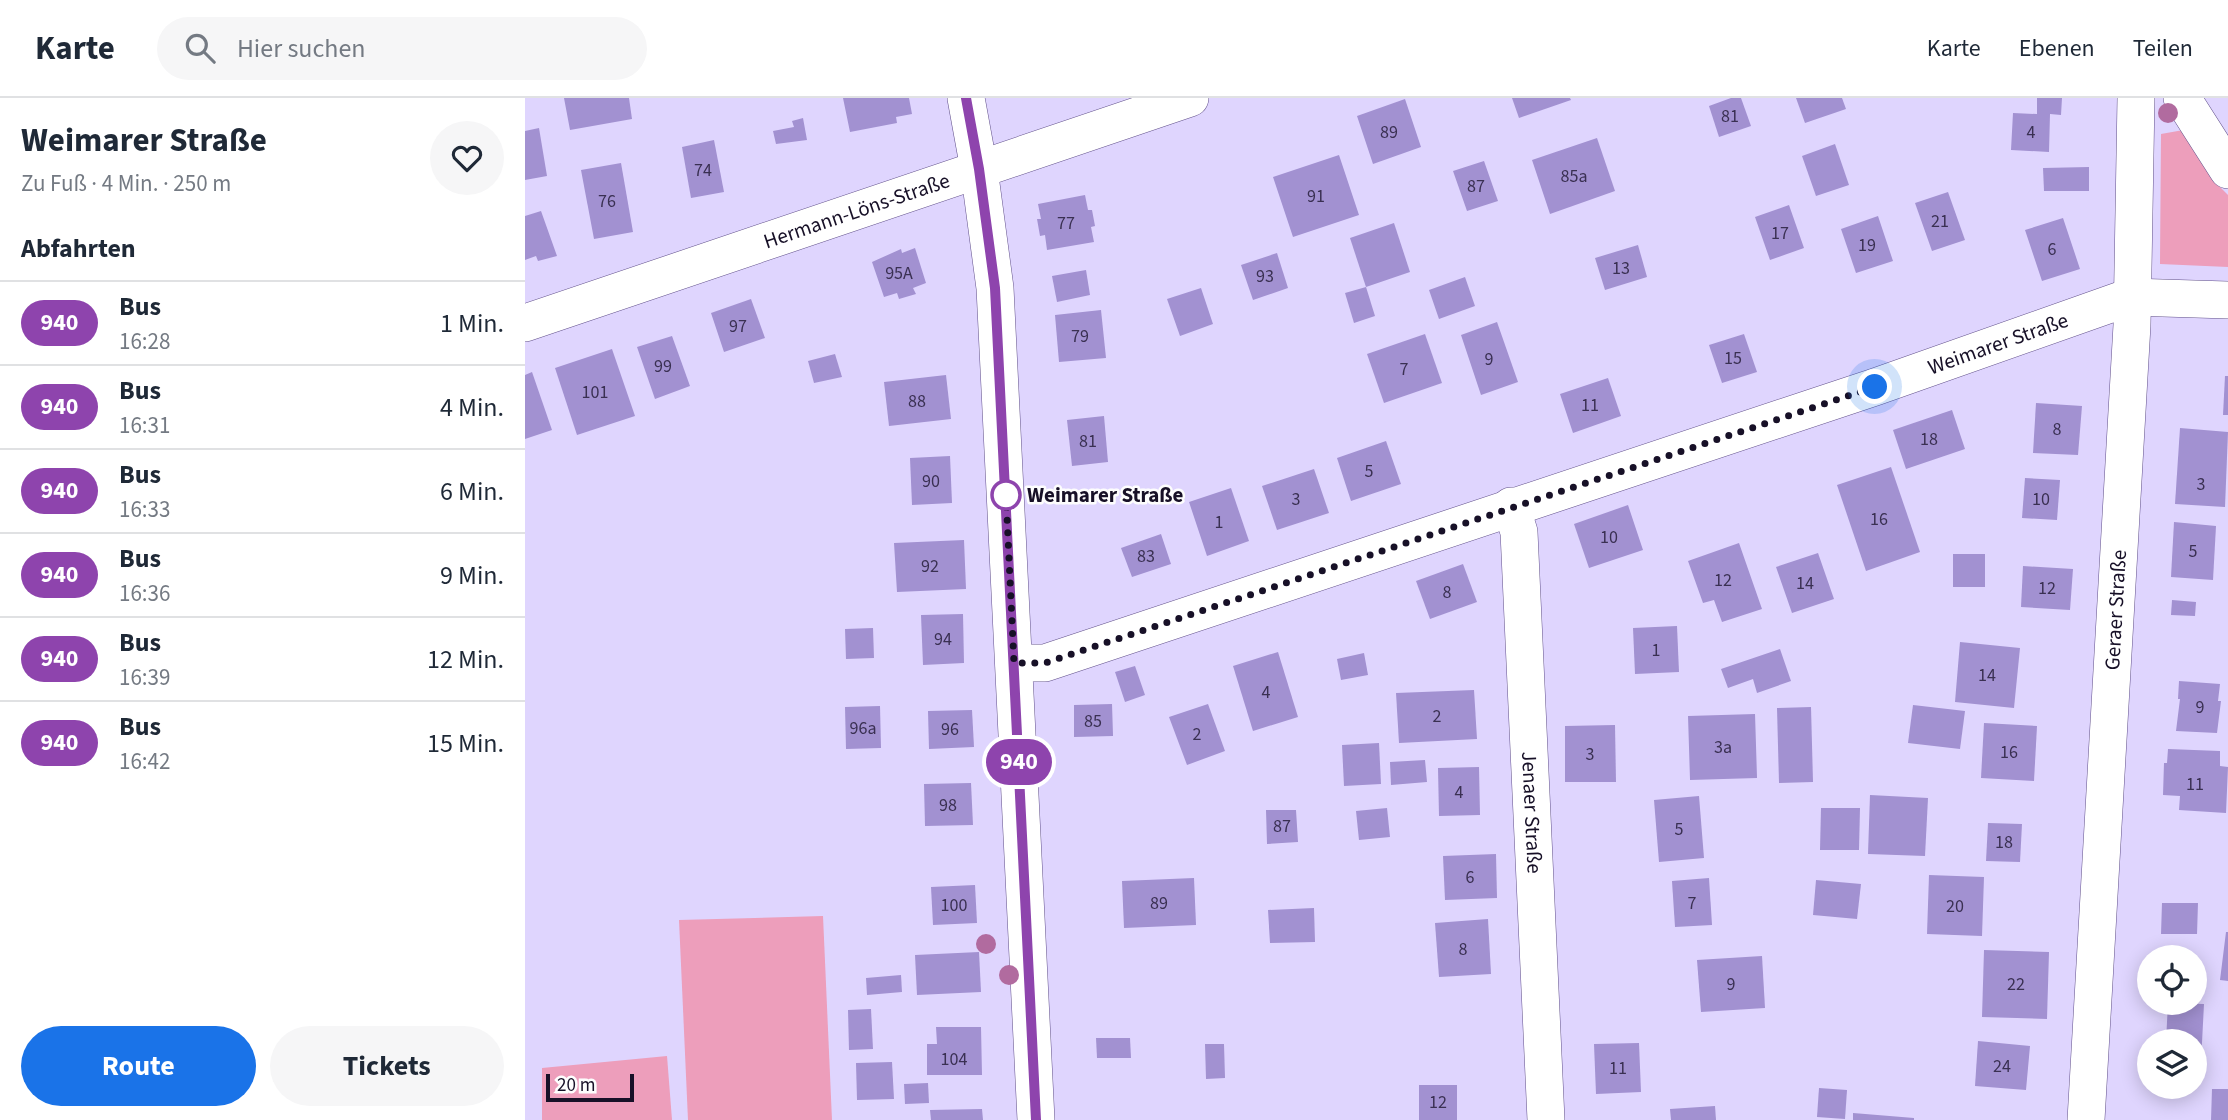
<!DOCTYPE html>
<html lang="de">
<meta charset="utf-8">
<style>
:root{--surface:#fff;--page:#f6f6f7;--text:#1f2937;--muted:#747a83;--line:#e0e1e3;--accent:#1a73e8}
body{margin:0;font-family:"Source Sans 3",sans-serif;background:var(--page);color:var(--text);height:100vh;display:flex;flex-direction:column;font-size:26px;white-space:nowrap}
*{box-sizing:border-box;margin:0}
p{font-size:23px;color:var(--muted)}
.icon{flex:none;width:38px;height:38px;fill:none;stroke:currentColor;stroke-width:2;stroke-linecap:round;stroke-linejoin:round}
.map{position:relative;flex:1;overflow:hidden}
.panel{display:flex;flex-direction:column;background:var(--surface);width:525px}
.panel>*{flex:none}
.badge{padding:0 14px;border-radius:23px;font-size:24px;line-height:46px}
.tools{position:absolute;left:1612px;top:847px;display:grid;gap:14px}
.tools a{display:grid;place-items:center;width:70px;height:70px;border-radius:50%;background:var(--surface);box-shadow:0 4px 18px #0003;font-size:35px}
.scale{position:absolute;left:21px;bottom:18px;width:88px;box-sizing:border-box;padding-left:7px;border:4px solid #171027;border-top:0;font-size:19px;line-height:24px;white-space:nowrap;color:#171027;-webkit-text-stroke:5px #fdfdfd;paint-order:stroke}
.you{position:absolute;width:35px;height:35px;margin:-18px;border:5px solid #fff;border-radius:50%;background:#1a73e8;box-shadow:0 0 0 10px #1a73e833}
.map>.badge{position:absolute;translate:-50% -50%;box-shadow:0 0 0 4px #fff}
h2{padding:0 21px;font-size:26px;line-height:63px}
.round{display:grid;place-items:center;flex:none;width:74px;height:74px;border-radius:37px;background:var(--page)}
.head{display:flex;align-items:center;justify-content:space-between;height:119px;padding:0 21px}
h1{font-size:33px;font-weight:700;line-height:52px}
.primary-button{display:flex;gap:14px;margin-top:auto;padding:14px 21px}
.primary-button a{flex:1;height:80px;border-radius:42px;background:var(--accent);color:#fff;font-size:28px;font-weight:700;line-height:80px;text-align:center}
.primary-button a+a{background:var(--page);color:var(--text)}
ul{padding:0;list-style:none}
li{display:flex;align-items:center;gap:21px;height:84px;padding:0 21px;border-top:2px solid var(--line)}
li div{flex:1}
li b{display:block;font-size:26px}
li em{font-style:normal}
li .badge{min-width:77px;font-weight:700;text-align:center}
header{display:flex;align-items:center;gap:42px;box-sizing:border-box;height:98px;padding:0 35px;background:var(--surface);border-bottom:2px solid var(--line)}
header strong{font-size:33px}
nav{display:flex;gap:38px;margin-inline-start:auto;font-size:24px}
.search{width:490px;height:63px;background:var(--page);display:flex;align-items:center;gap:18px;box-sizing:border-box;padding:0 24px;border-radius:38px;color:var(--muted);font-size:26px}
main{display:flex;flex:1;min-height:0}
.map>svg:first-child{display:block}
</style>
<header>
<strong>Karte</strong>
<div class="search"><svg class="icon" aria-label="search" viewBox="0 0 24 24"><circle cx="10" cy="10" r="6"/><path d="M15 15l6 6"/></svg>Hier suchen</div>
<nav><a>Karte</a><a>Ebenen</a><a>Teilen</a></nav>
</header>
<main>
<section class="panel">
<div class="head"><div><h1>Weimarer Straße</h1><p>Zu Fuß · 4 Min. · 250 m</p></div><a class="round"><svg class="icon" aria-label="heart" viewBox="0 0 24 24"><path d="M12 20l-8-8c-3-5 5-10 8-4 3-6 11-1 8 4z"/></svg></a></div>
<h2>Abfahrten</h2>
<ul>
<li><span class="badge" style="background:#8e44ad;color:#fff">940</span><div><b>Bus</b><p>16:28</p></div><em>1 Min.</em></li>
<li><span class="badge" style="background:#8e44ad;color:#fff">940</span><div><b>Bus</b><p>16:31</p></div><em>4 Min.</em></li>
<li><span class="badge" style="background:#8e44ad;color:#fff">940</span><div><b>Bus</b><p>16:33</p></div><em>6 Min.</em></li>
<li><span class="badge" style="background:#8e44ad;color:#fff">940</span><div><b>Bus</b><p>16:36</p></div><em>9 Min.</em></li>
<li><span class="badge" style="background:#8e44ad;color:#fff">940</span><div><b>Bus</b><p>16:39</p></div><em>12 Min.</em></li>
<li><span class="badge" style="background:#8e44ad;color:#fff">940</span><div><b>Bus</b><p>16:42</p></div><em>15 Min.</em></li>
</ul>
<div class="primary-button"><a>Route</a><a>Tickets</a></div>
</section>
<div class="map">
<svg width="1703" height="1022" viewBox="0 0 1703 1022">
<rect width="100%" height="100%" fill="#dfd5fe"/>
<!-- green -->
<g fill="#ed9ebb">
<path d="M1664,31L1695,89L1703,97V169L1635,166L1636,36Z"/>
<path d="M298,818L307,1022H163L154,822Z"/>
<path d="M142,958L147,1022H17V970Z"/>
</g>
<!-- building -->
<g fill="#a291d1">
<path d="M39,0H104L107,21L45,32Z"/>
<path d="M318,0H384L387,16L371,19L372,25L325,34Z"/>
<path d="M987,0H1045L1046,2L994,20Z"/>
<path d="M1206,0H1216L1226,28L1194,39L1184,8Z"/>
<path d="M1271,0H1317L1321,11L1280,25Z"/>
<path d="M1512,0H1537L1536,17L1525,16L1524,54L1486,52L1488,15L1512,16Z"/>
<path d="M880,1L896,49L848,66L832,18Z"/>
<path d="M278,20L282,42L251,46L248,33L269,29L267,23Z"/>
<path d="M14,30L22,78L0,82V33Z"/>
<path d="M1072,40L1090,93L1025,116L1007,62Z"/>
<path d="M189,42L199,94L166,100L157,49Z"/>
<path d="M1310,46L1324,87L1291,98L1277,58Z"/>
<path d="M814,57L834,117L768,139L748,79Z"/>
<path d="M959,63L973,103L942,113L928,73Z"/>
<path d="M96,65L108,134L69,141L56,72Z"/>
<path d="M1564,69V93H1519L1518,70Z"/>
<path d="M1423,94L1440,142L1407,153L1390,105Z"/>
<path d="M560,97L563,112H567L570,128L566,129L569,144L522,152L520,137L515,138L512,121H516L513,106Z"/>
<path d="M1264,107L1279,150L1245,162L1230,119Z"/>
<path d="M16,113L32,158L13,163L11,158L0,162V118Z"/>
<path d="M1353,118L1368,163L1331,175L1316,131Z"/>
<path d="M1538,120L1555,171L1517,183L1500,132Z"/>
<path d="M869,125L885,174L841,189L825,140Z"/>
<path d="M1113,147L1122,179L1080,192L1070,160Z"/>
<path d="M390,150L401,185L388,190L391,196L374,201L372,195L359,199L347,164L376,151L377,155Z"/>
<path d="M752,155L763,190L728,202L716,167Z"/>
<path d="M561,172L565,197L532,204L527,178Z"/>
<path d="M940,179L950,208L914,221L904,192Z"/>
<path d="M841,189L850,218L829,225L820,195Z"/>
<path d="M676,190L688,226L655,238L642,201Z"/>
<path d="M226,201L240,240L199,254L186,215Z"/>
<path d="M576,212L581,260L534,264L530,217Z"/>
<path d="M972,224L993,284L956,297L936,237Z"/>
<path d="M900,236L917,285L859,305L842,256Z"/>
<path d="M1219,236L1232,274L1197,285L1184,247Z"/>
<path d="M147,238L165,288L130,301L112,249Z"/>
<path d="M87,251L110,318L52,337L30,270Z"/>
<path d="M310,256L317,279L289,285L283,263Z"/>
<path d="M7,274L27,332L0,341V277Z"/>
<path d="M421,277L426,321L364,328L359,284Z"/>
<path d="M1700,278H1703V317H1698Z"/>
<path d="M1083,280L1096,318L1048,335L1035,296Z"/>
<path d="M1511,305L1557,308L1553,357L1508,355Z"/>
<path d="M1427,312L1440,351L1381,371L1368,332Z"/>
<path d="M579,318L583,364L547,368L542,322Z"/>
<path d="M1655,330L1703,334L1700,409L1650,406Z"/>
<path d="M861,343L876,386L826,403L812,360Z"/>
<path d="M425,358L427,405L387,407L385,360Z"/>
<path d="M1366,369L1395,454L1341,473L1312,387Z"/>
<path d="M789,371L804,415L752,432L737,388Z"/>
<path d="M1500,380L1535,382L1532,422L1497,420Z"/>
<path d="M706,390L724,443L682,458L664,404Z"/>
<path d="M1103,407L1118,452L1064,470L1049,426Z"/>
<path d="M1649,424L1691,428L1688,482L1646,479Z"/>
<path d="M636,436L646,466L607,479L596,450Z"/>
<path d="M439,442L441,491L372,494L369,445Z"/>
<path d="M1214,445L1237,511L1197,524L1189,502L1178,505L1163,463Z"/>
<path d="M1293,455L1309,501L1267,515L1251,469Z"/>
<rect x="1428" y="456" width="32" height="33"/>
<path d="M938,466L952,504L905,521L891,483Z"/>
<path d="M1498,468L1548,471L1545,512L1496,509Z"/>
<path d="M1647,502L1671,504L1670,518L1646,517Z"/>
<path d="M438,516L439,565L398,567L396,517Z"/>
<path d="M1152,528L1154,574L1110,576L1108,530Z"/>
<path d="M348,530L349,560L321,561L320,531Z"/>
<path d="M1435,544L1495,550L1489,610L1430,604Z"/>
<path d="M1255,551L1266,583L1232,595L1228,581L1203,590L1196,571Z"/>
<path d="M753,554L773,619L728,633L708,568Z"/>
<path d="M839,555L843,577L816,582L812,561Z"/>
<path d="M610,568L620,597L600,604L590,574Z"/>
<path d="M1654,583L1695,586L1693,603H1696L1692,635L1651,633L1655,601H1653Z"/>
<path d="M949,592L952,641L874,645L871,595Z"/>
<path d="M587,606L588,638L549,639V607Z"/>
<path d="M683,606L700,653L662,667L644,619Z"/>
<path d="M1388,607L1440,613L1435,651L1383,645Z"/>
<path d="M355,608L356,650L321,651L320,609Z"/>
<path d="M1286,609L1288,684L1254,685L1252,610Z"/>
<path d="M447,612L449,649L404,651L403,613Z"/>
<path d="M1230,616L1232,680L1165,682L1163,618Z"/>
<path d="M1459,625L1512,628L1509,683L1456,680Z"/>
<path d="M1090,627L1091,684H1040V628Z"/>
<path d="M854,645L856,686L819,688L817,647Z"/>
<path d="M1643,651L1695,653V668L1703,669L1701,715L1654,712L1655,698L1638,697L1639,665H1642Z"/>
<path d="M900,662L902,684L866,687L865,664Z"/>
<path d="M954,669L955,717L914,718L913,670Z"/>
<path d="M446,685L448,727L400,728L399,686Z"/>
<path d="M1345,697L1403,700L1400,758L1343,756Z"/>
<path d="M1174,698L1179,760L1134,764L1129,702Z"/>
<path d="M862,710L865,739L834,742L831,713Z"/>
<path d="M1296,710H1335L1334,752H1295Z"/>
<path d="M741,712H771L773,744L742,746Z"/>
<path d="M1463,725L1497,726L1495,764L1461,763Z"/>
<path d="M971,756L972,800L920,802L918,758Z"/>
<path d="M1404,777L1459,779L1457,838L1402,836Z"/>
<path d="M669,780L671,827L599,830L597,783Z"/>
<path d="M1184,780L1187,827L1150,829L1147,783Z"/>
<path d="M1291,782L1336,786L1332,821L1288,817Z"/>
<path d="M450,787L452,825L408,827L406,789Z"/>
<path d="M1637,805H1673L1672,836H1636Z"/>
<path d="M789,810L790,844L745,845L743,812Z"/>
<path d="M963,821L966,876L914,879L910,825Z"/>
<path d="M1701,834H1703V883L1695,882Z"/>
<path d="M1459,852L1524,854L1522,921L1457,919Z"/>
<path d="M454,854L456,894L392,897L390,857Z"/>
<path d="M1237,858L1240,910L1176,914L1172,862Z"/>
<path d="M376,877L377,894L342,897L341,880Z"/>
<path d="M1643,905L1679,906L1676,964H1670V943H1641Z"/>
<path d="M346,911L348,951L324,952L323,912Z"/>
<path d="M411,929H456L457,977H402V946H412Z"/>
<path d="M571,940H605L606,960H572Z"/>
<path d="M1453,943L1505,948L1501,992L1450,988Z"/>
<path d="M1114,945L1116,994L1071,996L1069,946Z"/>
<path d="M680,946H699L700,980L681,981Z"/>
<path d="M367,964L369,1001L332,1002L331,965Z"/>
<path d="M403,985L404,1005L380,1006L379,986Z"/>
<rect x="894" y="987" width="38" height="35"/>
<path d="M1294,990L1322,992L1320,1021L1292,1019Z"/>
<path d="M1687,991H1703V1022H1686Z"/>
<path d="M1190,1008L1191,1022H1146L1145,1011Z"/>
<path d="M457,1011L458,1022H406L405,1012Z"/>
<path d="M1328,1015L1389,1020V1022H1328Z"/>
</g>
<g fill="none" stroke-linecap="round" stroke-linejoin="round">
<!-- minor casing -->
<g stroke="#61508a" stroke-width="38">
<g id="minor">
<path d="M441,0L454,71L470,190L511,1022"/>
<path d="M1657,0L1703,72"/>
<path id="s1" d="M0,225L665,0"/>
<path id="s2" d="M986,408L994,434L1021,1022"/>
<path id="s3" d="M489,565H520L1350,289L1605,199L1703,202"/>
<path id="s4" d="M1561,1022L1607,227L1611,0"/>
</g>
</g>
<!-- minor -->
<use href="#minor" stroke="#fff" stroke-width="37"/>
</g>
<!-- trees -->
<g fill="#b16b9f">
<circle cx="1643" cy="15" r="10"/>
<circle cx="461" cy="846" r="10"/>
<circle cx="484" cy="877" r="10"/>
</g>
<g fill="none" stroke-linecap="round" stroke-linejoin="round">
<!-- line casing -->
<g stroke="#fff" stroke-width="16">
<path id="line" d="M441,0L454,71L470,190L511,1022"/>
</g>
<!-- line -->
<use href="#line" stroke="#8e44ad" stroke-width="10"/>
<!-- walk -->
<path stroke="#171027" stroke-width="7" stroke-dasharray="0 12.6" d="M481,397L489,565H520L1350,289"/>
</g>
<!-- markers -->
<circle fill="#fff" stroke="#8e44ad" stroke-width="3.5" cx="481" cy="397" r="14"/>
<g text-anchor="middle" stroke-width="5" stroke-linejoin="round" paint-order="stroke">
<!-- number labels -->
<g font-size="18" fill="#3a3052">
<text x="1205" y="24">81</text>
<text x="864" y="40">89</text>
<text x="1506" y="40">4</text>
<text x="178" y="78">74</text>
<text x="1049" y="84">85a</text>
<text x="951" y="94">87</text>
<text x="791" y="104">91</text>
<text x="82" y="109">76</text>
<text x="1415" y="129">21</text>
<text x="541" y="131">77</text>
<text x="1255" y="141">17</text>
<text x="1342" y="153">19</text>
<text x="1527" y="157">6</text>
<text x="1096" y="176">13</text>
<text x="374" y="181">95A</text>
<text x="740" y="184">93</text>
<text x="213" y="234">97</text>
<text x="555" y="244">79</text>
<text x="1208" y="266">15</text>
<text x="964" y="267">9</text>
<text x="138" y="274">99</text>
<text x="879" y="277">7</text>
<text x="70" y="300">101</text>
<text x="392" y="309">88</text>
<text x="1065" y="313">11</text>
<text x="1532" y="337">8</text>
<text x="1404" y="347">18</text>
<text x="563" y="349">81</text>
<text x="844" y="379">5</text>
<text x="406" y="389">90</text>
<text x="1676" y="392">3</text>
<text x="771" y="407">3</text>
<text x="1516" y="407">10</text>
<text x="1354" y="427">16</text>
<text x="694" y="430">1</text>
<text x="1084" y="445">10</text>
<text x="1668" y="459">5</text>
<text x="621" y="464">83</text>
<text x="405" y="474">92</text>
<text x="1198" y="488">12</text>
<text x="1280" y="491">14</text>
<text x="1522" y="496">12</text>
<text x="922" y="500">8</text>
<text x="418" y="547">94</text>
<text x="1131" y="558">1</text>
<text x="1462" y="583">14</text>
<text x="741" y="600">4</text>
<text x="1675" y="615">9</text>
<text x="912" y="624">2</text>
<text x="568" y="629">85</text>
<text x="338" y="636">96a</text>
<text x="425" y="637">96</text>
<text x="672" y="642">2</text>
<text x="1198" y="655">3a</text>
<text x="1484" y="660">16</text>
<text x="1065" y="662">3</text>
<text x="1670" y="692">11</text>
<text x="934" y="700">4</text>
<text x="423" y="713">98</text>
<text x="757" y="734">87</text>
<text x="1154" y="737">5</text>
<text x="1479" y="750">18</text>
<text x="945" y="785">6</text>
<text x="634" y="811">89</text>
<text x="1167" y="811">7</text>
<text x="429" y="813">100</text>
<text x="1430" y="814">20</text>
<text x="938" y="857">8</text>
<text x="1206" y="892">9</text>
<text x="1491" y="892">22</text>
<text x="429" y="967">104</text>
<text x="1477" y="974">24</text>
<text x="1093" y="976">11</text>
<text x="913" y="1010">12</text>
</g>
<!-- street labels -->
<g font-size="21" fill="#171027" stroke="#fdfdfd">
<text dy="7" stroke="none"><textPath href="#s1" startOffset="350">Hermann-Löns-Straße</textPath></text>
<text dy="7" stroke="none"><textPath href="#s3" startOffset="1036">Weimarer Straße</textPath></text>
<text dy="7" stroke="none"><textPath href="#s4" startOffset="511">Geraer Straße</textPath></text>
<text dy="7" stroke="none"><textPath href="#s2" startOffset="308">Jenaer Straße</textPath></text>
</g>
<!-- stop labels -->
<g font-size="21" font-weight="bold" fill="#171027" stroke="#fdfdfd" text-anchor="start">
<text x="502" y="404">Weimarer Straße</text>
</g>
</g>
</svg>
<div class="tools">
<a><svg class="icon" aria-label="locate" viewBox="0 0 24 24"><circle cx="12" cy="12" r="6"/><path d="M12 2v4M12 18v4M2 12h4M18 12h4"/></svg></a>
<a><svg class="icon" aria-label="layers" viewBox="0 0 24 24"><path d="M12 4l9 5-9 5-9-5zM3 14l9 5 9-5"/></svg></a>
</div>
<div class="scale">20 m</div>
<div class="you" style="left:1350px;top:289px"></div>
<b class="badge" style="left:494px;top:664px;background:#8e44ad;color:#fff">940</b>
</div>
</main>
